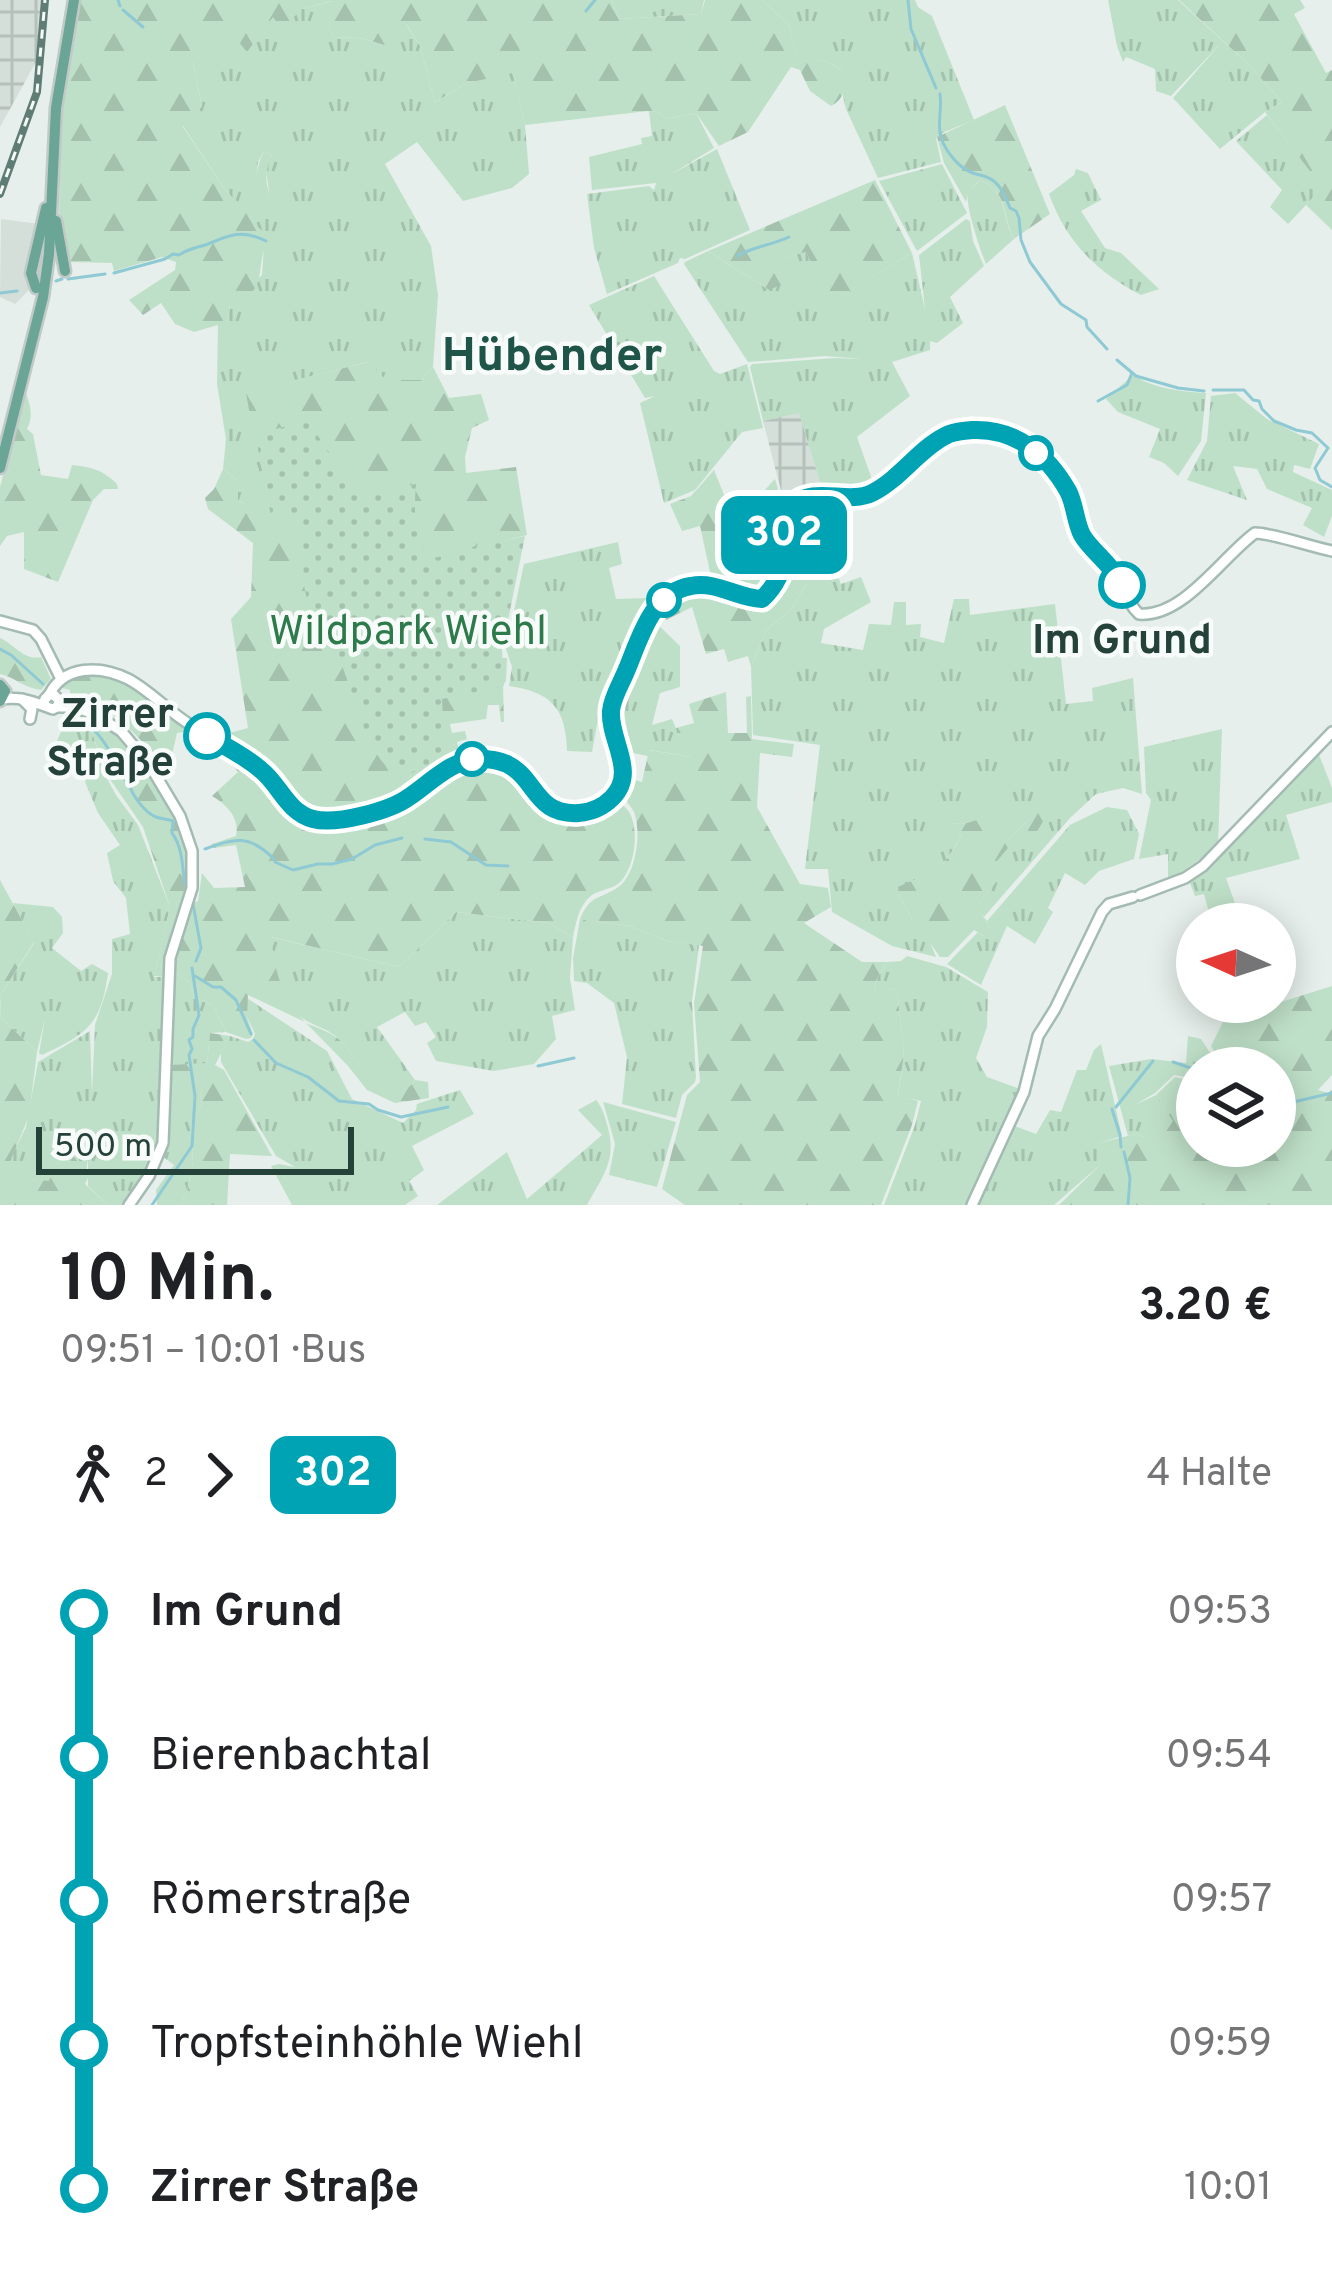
<!DOCTYPE html>
<html lang="de">
<meta charset="utf-8">
<style>
:root{--surface:#fff;--page:#f2f2f2;--text:#202124;--muted:#757577}
body{margin:0;font-family:Overpass,sans-serif;background:var(--page);color:var(--text);height:100vh;display:flex;flex-direction:column;font-size:45px;white-space:nowrap}
*{box-sizing:border-box;margin:0}
p{font-size:39px;color:var(--muted)}
.icon{flex:none;width:66px;height:66px;fill:none;stroke:currentColor;stroke-width:2;stroke-linecap:round;stroke-linejoin:round}
.map{position:relative;height:1205px;overflow:hidden}
.details{display:flex;flex-direction:column;background:var(--surface);flex:1}
.details>*{flex:none}
.badge{padding:0 24px;border-radius:18px;font-size:42px;line-height:78px}
.needle{width:78px;rotate:273deg}
.buttons{position:absolute;left:1176px;top:903px;display:grid;gap:24px}
.buttons a{display:grid;place-items:center;width:120px;height:120px;border-radius:50%;background:var(--surface);box-shadow:0 6px 30px #0003;font-size:60px}
.scale{position:absolute;left:36px;bottom:30px;width:318px;box-sizing:border-box;padding-left:12px;border:6px solid #24423a;border-top:0;font-size:33px;line-height:42px;white-space:nowrap;color:#24423a;-webkit-text-stroke:9px #f7fbf9;paint-order:stroke}
.map>.badge{position:absolute;translate:-50% -50%;box-shadow:0 0 0 6px #fff}
.legs{display:flex;align-items:center;gap:18px;height:132px;padding:0 60px;font-size:39px}
.legs p{margin-inline-start:auto}
.overview{display:flex;align-items:center;justify-content:space-between;height:204px;padding:0 60px}
h1{font-size:66px;font-weight:700;line-height:90px}
ul{padding:0 60px;list-style:none}
li{display:flex;align-items:center;gap:42px;height:144px;font-size:45px}
li i{display:grid;place-items:center;width:18px;height:100%;margin:0 15px;background:currentColor}
li i::after{content:'';width:30px;height:30px;margin:-15px;border:9px solid;border-radius:50%;background:var(--surface)}
li p{margin-inline-start:auto}
li:first-child i{background:linear-gradient(#0000 50%,currentColor 0)}
li:last-child i{background:linear-gradient(currentColor 50%,#0000 0)}
.map>svg:first-child{display:block}
</style>
<div class="map">
<svg width="1332" height="1205" viewBox="0 0 1332 1205">
<defs>
<pattern id="industrial-grid" width="8" height="8" patternUnits="userSpaceOnUse" patternTransform="scale(3)"><rect width="8" height="8" fill="#d4dfda"/><path d="M0 4h8M4 0v8" fill="none" stroke="#b6c1bc"/></pattern>
<pattern id="grass-tufts" width="24" height="20" patternUnits="userSpaceOnUse" patternTransform="scale(3)"><rect width="24" height="20" fill="#bfe0c8"/><path d="M3 7l-1-3M5 7V3M7 7l1-3M15 17l-1-3M17 17v-4M19 17l1-3" fill="none" stroke="#a4c1ad"/></pattern>
<pattern id="forest-firs" width="22" height="20" patternUnits="userSpaceOnUse" patternTransform="scale(3)"><rect width="22" height="20" fill="#bfe0c8"/><path d="M5 1l3.5 6h-7zM16 11l3.5 6h-7z" fill="#a4c1ad"/></pattern>
<pattern id="park-dots" width="8" height="8" patternUnits="userSpaceOnUse" patternTransform="scale(3)"><rect width="8" height="8" fill="#bfe0c8"/><path d="M2 2h.1M6 6h.1" fill="none" stroke="#a4c1ad" stroke-width="1.8" stroke-linecap="round"/></pattern>
</defs>
<rect width="100%" height="100%" fill="#e6efeb"/>
<!-- built -->
<path fill="#d4dfda" d="M1,219L39,224L28,277L30,289L15,304L0,297Z"/>
<!-- industrial -->
<g fill="url(#industrial-grid)">
<path d="M0,0H44L37,60L0,127Z"/>
<path d="M799,412L823,492L789,505L783,498L763,421Z"/>
</g>
<!-- grass -->
<g fill="url(#grass-tufts)">
<path d="M612,0H704L701,14L619,19Z"/>
<path d="M762,0H915L918,7L932,16L974,120L944,132L936,138L941,162L878,178L846,109L843,97V71L824,60L798,63L789,25Z"/>
<path d="M1108,0H1178L1249,65L1282,102L1265,112L1220,149L1173,98L1221,43L1171,96L1156,91L1155,69L1126,57L1123,62L1117,46Z"/>
<path d="M333,1L329,28L335,38L357,37L383,45L406,24L420,46L435,102L467,83L513,72L525,125L529,174L512,188L463,201L417,142L385,164L431,246L438,295L433,367L421,380H386L367,362L246,393L307,425L342,568L261,511L237,500L238,481L223,469L226,439L217,384L218,324L228,321L230,304L262,275L264,246L254,225L269,192L266,169L271,155L264,151L258,162L255,189L244,210L226,191L183,126L202,106L193,64L228,28Z"/>
<path d="M649,111L658,112L667,119L696,113L714,148L670,175L717,149L750,230L685,259L680,258L678,263L607,294L594,248L587,194L649,186L654,190L656,183L592,190L589,157L642,144L641,138L652,136Z"/>
<path d="M1267,115L1323,187L1288,224L1270,207L1282,190L1236,141Z"/>
<path d="M942,164L967,213L917,251L879,181Z"/>
<path d="M1076,169L1088,173L1101,200L1081,211L1105,248L1121,253L1159,289L1141,295C1096,272 1066,241 1049,194L1074,175Z"/>
<path d="M981,180C1010,195 1000,215 1014,239L986,264C981,253 965,204 968,195C970,188 976,184 981,180Z"/>
<path d="M966,219L970,221L973,241L984,266L950,297L963,323L937,343L930,341V350L892,362L910,396L857,437L875,488L860,494L823,492L799,413L763,421L750,367L752,364L836,358L862,359L825,356L748,362L684,264L685,262L708,251L769,290L778,259L806,252L831,302L912,253L925,309L919,255Z"/>
<path d="M654,276L714,371L720,374L747,364L763,428L742,432L695,490L664,503L640,403L655,396L645,398L589,305Z"/>
<path d="M1133,375C1152,388 1183,392 1206,393L1201,441L1178,476L1164,463L1149,457L1160,429L1118,412L1106,399Z"/>
<path d="M1235,393L1267,419L1319,444L1310,469L1294,465L1293,472L1332,490V516L1324,537L1303,525L1312,508L1267,489L1257,469L1233,466L1247,500L1187,480L1207,441L1211,396Z"/>
<path d="M770,530H781C786,557 777,574 762,596L733,589L747,579L743,565Z"/>
<path d="M618,542L622,564L609,568L616,599L647,598L651,612L633,649L602,697L592,752L567,751C566,708 551,692 509,686L512,667L506,649L524,564Z"/>
<path d="M827,551L841,584L861,577L871,602L824,629L821,643L863,650L869,624L891,625L894,602H906V625L921,624L920,637L944,643L954,599H969L970,615L1055,604L1066,704L1093,701L1092,688L1133,678L1142,794L1123,788L1096,794L1070,818L984,917L974,909L999,878L990,869L1030,818L1009,839L1008,811L967,823L951,824L961,835C946,868 928,876 899,895L913,921L928,938L936,957L892,946L832,912L828,869H805L820,745L753,735L751,667L766,630L790,611Z"/>
<path d="M652,619L680,646V687L660,693L652,725L672,719L678,733H691V757L650,750L648,756L623,751L614,724L617,697Z"/>
<path d="M67,718L92,731L103,771L116,795L138,825L170,907L154,977H166L163,1115L156,1159L127,1205H108L88,1186V1159L86,1172L69,1153L57,1163L50,1182L30,1179L9,1162L26,1127L38,1062L90,1031L92,1093L95,1025L112,974V939L130,934L126,898L113,881L107,853L120,845L98,813L85,782L88,776L78,771L80,753L57,741Z"/>
<path d="M1222,729L1218,847L1168,881V854L1139,859L1151,800L1146,793L1144,747Z"/>
<path d="M1318,752L1332,788V802L1286,815L1300,859L1226,878L1237,909L1210,917L1204,894L1195,896L1188,878Z"/>
<path d="M1107,807L1127,810L1139,834L1134,859L1099,871L1085,885L1065,873L1048,908L1053,912L1035,944L1007,926L981,985L947,964L978,932L983,936L989,929L987,921L1070,825Z"/>
<path d="M13,903L53,907L62,917L63,933L52,948L81,971L92,964L108,973C101,1025 87,1034 42,1055L39,1053L45,1019L37,1052L1,1018L0,996L34,943Z"/>
<path d="M456,912L549,923L573,938L570,978L575,1010L552,1016L556,1039L534,1064L494,1071L436,1061L427,1043L436,1037L426,1022L415,1026L405,1012L377,1027L415,1080C385,1120 358,1057 340,1040C321,1022 305,1029 288,1001C276,982 274,958 270,937L399,967Z"/>
<path d="M580,919L630,926L667,941L699,945L692,1002L696,1077L695,1082L682,1095L676,1118L622,1104L627,1057L614,1003L587,983L574,981L573,958Z"/>
<path d="M907,956L946,967L988,992L987,1027L976,1058L987,1077L1023,1090L970,1205H884L915,1125L921,1101L898,1096L904,1054L897,989L876,991L874,984L887,962L901,961Z"/>
<path d="M171,971L190,983L194,997L213,1005L226,1032L210,1033L207,1064L169,1065Z"/>
<path d="M247,998L327,1051L352,1099L403,1123L416,1110L417,1104L460,1090L474,1114L412,1146L424,1170L409,1181L418,1196L405,1205H292L271,1166L279,1164L295,1167L276,1156L221,1062V1053L230,1036L248,1042L253,1039L255,1034L247,1017Z"/>
<path d="M1188,1036L1201,1039L1220,1068H1197V1079L1174,1075L1155,1093L1135,1105L1156,1095L1174,1121L1159,1143L1136,1134L1128,1136L1109,1066L1151,1059L1186,1063Z"/>
<path d="M1101,1044L1122,1136L1099,1143L1100,1165L1054,1205H975L1012,1125L1036,1134L1050,1110L1061,1112L1077,1070H1086L1094,1050Z"/>
<path d="M169,1081L201,1083L202,1104L191,1125L193,1162L187,1192L180,1205H157L156,1190L174,1165L162,1156Z"/>
<path d="M596,1100C603,1108 605,1117 608,1128C617,1161 602,1177 587,1205H437L507,1152L527,1199L602,1135L578,1110Z"/>
<path d="M603,1102L676,1122L657,1187L609,1175L615,1144Z"/>
</g>
<!-- forest -->
<g fill="url(#forest-firs)">
<path d="M81,0H612L619,19L701,14L705,0H762L789,25L798,62L824,60L843,71C844,88 847,97 831,106L810,91L800,70L791,67L748,132L719,146L696,113L667,119L658,112L648,111L525,125L513,73L467,83L435,102L420,46L407,25L384,45L357,37L335,38L329,28L332,1L302,9L282,29L273,17L247,52L228,29L193,64L202,106L183,127L226,191L244,209C257,188 254,171 264,151L271,155C267,168 264,179 269,192L255,225L271,237C251,262 274,292 230,304L228,322L194,332L175,324L161,303L143,315L129,300L175,270L176,262L162,257L114,271L112,263L66,262L59,211L61,100Z"/>
<path d="M1179,0H1300L1305,8L1294,14L1326,73L1332,70V230L1306,205L1322,187L1265,112L1282,102L1249,65Z"/>
<path d="M1005,105L1050,214L1014,239C1001,215 1010,195 981,180C972,186 968,192 966,202L944,163L937,137Z"/>
<path d="M875,180L912,253L830,303L806,252L779,259L783,284L769,290L708,251Z"/>
<path d="M368,362L386,380H421L433,367L449,398L481,394L489,420L472,428L465,457L466,473L516,467L527,535L503,541L440,658H507L506,681L503,685L504,722H501L499,705H488L486,719L450,724L452,733L465,731L467,739L457,742L460,757L397,801L333,817L316,814L301,805L266,765L227,741L226,734L248,728L231,619L251,597L253,543L208,509L205,498L214,489L223,469L238,481V501L302,524L307,425L253,434L246,392Z"/>
<path d="M25,390C30,405 34,415 27,429L33,434L41,475L68,479L72,465C91,467 103,470 117,484L118,489H104L93,500L58,582L24,569V532L7,536L0,546V487Z"/>
<path d="M714,470L731,512L748,508L775,479L785,513L781,530H770L743,565L748,579L733,588L754,601L780,576L787,519L827,551L790,611L766,630L751,667L748,656L728,662L724,649L706,654L692,607L666,620L663,612C680,588 688,590 714,590L700,526L682,531L670,504L691,496Z"/>
<path d="M0,638C14,644 24,661 41,657L51,679L41,690C23,688 15,677 0,674Z"/>
<path d="M93,673L124,679L194,731C206,750 237,755 255,769C273,783 287,811 308,820C371,848 438,751 496,765C509,768 557,806 572,816L615,800C621,804 625,806 629,812C640,830 635,870 618,884C611,889 600,890 592,895C579,905 576,922 573,938L549,923L456,912L399,967L271,937C275,974 281,993 305,1022L248,995L247,1017L253,1034L251,1038L246,1039L226,1032L213,1005L194,997L190,983L171,971L172,959L192,903L198,901L202,873L214,888L245,887L236,845L214,848L212,844L236,836C240,818 227,805 212,796L238,772C226,754 202,749 189,731L177,733L171,759L163,753L155,756C128,725 111,708 70,698V690L62,688L67,676Z"/>
<path d="M726,692L728,733H747L746,697L751,696L752,739L794,744L792,757L760,753L757,807L800,884L828,888L831,907L804,923L862,962H887L874,984L876,990L897,989L904,1054L898,1095L918,1101L912,1125L881,1205H685L662,1189L687,1095L700,1082L694,1003L703,946L667,941L630,926L580,919C590,895 598,900 617,888C636,876 642,833 634,812C631,806 626,801 622,796L628,778L642,782L649,750L691,757V733H677L676,728L694,723L689,704Z"/>
<path d="M69,710C87,715 106,720 120,733C153,764 192,830 188,876C186,911 165,941 166,977L154,976L170,907L143,827L103,769L92,731L67,718Z"/>
<path d="M1009,810L1010,838L1030,818L1029,810L1047,811C1042,827 1032,841 1016,849L1013,842L991,868L1000,877L975,908L987,921L989,929L984,936L974,930L948,957H940L922,932L916,937L903,932L913,921L899,895L898,887C930,872 946,870 961,835L949,824L967,823Z"/>
<path d="M0,880L34,942L0,996Z"/>
<path d="M1332,986V1075L1318,1090L1328,1093L1332,1090V1205H1059L1100,1165L1098,1143L1136,1134L1159,1142L1173,1121L1156,1095L1175,1077L1197,1082V1146H1275V1068H1225L1211,1046L1233,1002L1256,1005L1281,1002Z"/>
<path d="M0,1002L1,1018L37,1052L29,1116L10,1162L30,1179L49,1181L57,1163L70,1152L89,1176L85,1184L108,1205H0Z"/>
<path d="M306,1023C318,1028 333,1033 342,1042C359,1060 387,1118 415,1080L428,1082L429,1098L395,1103L367,1090L348,1066Z"/>
<path d="M210,1033L230,1036L215,1065L224,1070L272,1156L230,1154L227,1205H180L187,1192L193,1162L191,1125L202,1104L201,1084L169,1081V1065L207,1063Z"/>
</g>
<!-- park -->
<path fill="url(#park-dots)" d="M308,421L358,495L416,484C414,513 413,533 430,558L455,555L501,534L502,541L525,536L502,650L504,686L442,699L445,756C430,764 410,780 393,771C367,758 351,682 337,654C327,634 311,617 306,596C301,574 305,552 302,530L292,521L271,516L255,434Z"/>
<g fill="none" stroke-linecap="round" stroke-linejoin="round">
<!-- stream -->
<g stroke="#8ec9d4" stroke-width="3">
<path d="M118,0L120,6"/>
<path d="M908,0L911,29L936,88"/>
<path d="M123,10L143,27"/>
<path d="M586,11L595,0"/>
<path d="M940,94C942,107 938,120 940,133C942,147 957,166 970,172C980,176 988,175 995,182C1003,189 1006,199 1010,208L1016,211L1019,218L1021,240L1030,262L1061,304L1086,320L1087,327L1107,349"/>
<path d="M737,256C752,247 772,245 789,237"/>
<path d="M114,273L165,259L173,254L179,255C189,248 197,248 208,244C229,235 242,229 266,241"/>
<path d="M68,279L105,274"/>
<path d="M56,281L62,279"/>
<path d="M0,293L17,291"/>
<path d="M1117,360L1136,376L1178,388L1204,391"/>
<path d="M1213,390H1244L1253,400L1259,401L1262,409L1274,421L1296,430L1312,433L1328,448L1315,468L1320,480L1332,487"/>
<path d="M1098,401L1127,385L1132,373"/>
<path d="M0,649L11,655L43,684"/>
<path d="M73,716C97,730 100,735 114,758C121,769 118,775 129,783C131,794 145,813 156,817C161,819 167,819 173,821L172,833C183,848 182,866 185,885"/>
<path d="M425,839L451,842L486,865L508,866"/>
<path d="M205,849C236,838 249,834 274,859"/>
<path d="M275,862L293,870L318,864H332L352,859L375,845L402,838"/>
<path d="M193,904L201,948L196,961"/>
<path d="M195,976L213,987H221L236,1000L251,1034"/>
<path d="M254,1040L276,1063L308,1077L339,1101L369,1104L378,1110L401,1117L448,1107"/>
<path d="M1173,1062L1197,1070"/>
<path d="M538,1066L574,1058"/>
<path d="M1275,1102L1285,1104L1332,1093"/>
<path d="M1116,1107L1153,1061"/>
<path d="M1112,1109L1120,1135L1121,1147"/>
<path d="M1124,1152L1130,1178L1128,1205"/>
<path d="M152,1205L192,1146L195,1096L189,1055L192,1049L189,1040L193,1037V1029L199,1015L192,968"/>
</g>
<!-- secondary casing -->
<g stroke="#a4bbb3" stroke-width="14">
<g id="secondary">
<path d="M0,621L33,630L41,639L60,677"/>
<path d="M49,695C64,665 100,665 128,679C149,690 166,709 186,722C211,739 241,751 263,771C281,788 289,813 315,819C337,825 383,812 403,801C425,790 441,771 464,762C477,757 496,757 509,765C533,779 538,812 571,813C583,813 596,811 606,804C641,778 609,743 612,711C613,696 622,682 628,668C641,637 652,592 691,585C717,581 738,598 762,599C775,588 785,568 786,550C786,535 779,519 792,507C814,485 851,506 879,489C902,475 928,440 952,433C1001,419 1052,452 1071,497C1076,509 1076,522 1081,533C1089,549 1107,559 1117,575C1125,588 1127,603 1139,614C1183,618 1222,557 1255,533C1272,533 1312,547 1332,551"/>
<path d="M2,699C21,696 36,703 53,709L58,706L59,700L54,695H49L45,699L44,704"/>
<path d="M22,699L32,709L30,719"/>
<path d="M57,707H74L94,714L121,731L149,764L180,816L192,851V888L170,958L163,1143L149,1176L129,1205"/>
<path d="M1140,895L1185,878L1203,866L1332,732"/>
<path d="M972,1205L1024,1092L1038,1036L1055,1009L1102,912L1109,904L1133,897"/>
</g>
</g>
<!-- primary casing -->
<g stroke="#c2cac8" stroke-width="15">
<g id="primary">
<path d="M56,221L65,271"/>
<path d="M36,288L31,273L46,208"/>
<path d="M0,468L43,297L49,254L56,108L74,0"/>
<path d="M0,685L5,691L0,701"/>
</g>
</g>
<!-- secondary -->
<use href="#secondary" stroke="#fff" stroke-width="9"/>
<!-- primary -->
<use href="#primary" stroke="#6aa596" stroke-width="10"/>
<!-- rail casing -->
<g stroke="#5f7d75" stroke-width="8">
<path id="rail" d="M0,194L37,92L45,0"/>
</g>
<!-- rail -->
<use href="#rail" stroke="#f7fbf9" stroke-width="3" stroke-dasharray="9" stroke-linecap="butt"/>
</g>
<g fill="none" stroke-linecap="round" stroke-linejoin="round">
<!-- line-1 casing -->
<g stroke="#fff" stroke-width="27">
<path id="line-1" d="M207,736C225,746 245,756 261,770C280,785 287,812 313,819C336,825 390,811 409,797C430,783 453,758 480,759C488,759 500,761 507,764C537,779 535,816 579,813C591,812 603,807 612,798C638,772 609,741 611,711C612,697 622,682 627,669C640,638 652,592 691,586C717,581 737,598 762,599C775,587 785,568 785,550C786,535 779,519 792,506C814,485 847,505 872,493C900,479 918,450 945,436C953,431 963,431 972,430C1015,428 1047,454 1068,491C1075,504 1075,521 1082,535C1092,552 1111,563 1122,585"/>
</g>
<!-- line-1 -->
<use href="#line-1" stroke="#00a3b4" stroke-width="18"/>
</g>
<!-- markers -->
<g fill="#fff" stroke="#00a3b4" stroke-width="6">
<circle cx="1036" cy="453" r="15"/>
<circle cx="1122" cy="585" r="21"/>
<circle cx="664" cy="600" r="15"/>
<circle cx="207" cy="736" r="21"/>
<circle cx="472" cy="759" r="15"/>
</g>
<g text-anchor="middle" stroke-width="9" stroke-linejoin="round" paint-order="stroke">
<!-- park labels -->
<g font-size="42" fill="#2d7a4b" stroke="#f7fbf9">
<text x="408" y="644">Wildpark Wiehl</text>
</g>
<!-- stop labels -->
<g font-size="42" font-weight="bold" fill="#24423a" stroke="#f7fbf9">
<text x="1122" y="653">Im Grund</text>
<text x="174" y="727" text-anchor="end">Zirrer<tspan x="174" dy="48">Straße</tspan></text>
</g>
<!-- quarter labels -->
<g font-size="48" font-weight="bold" fill="#1f5548" stroke="#f7fbf9">
<text x="552" y="370">Hübender</text>
</g>
</g>
</svg>
<div class="buttons">
<a><svg class="needle" viewBox="-14 -14 28 28"><path d="M0-13l5 13h-10z" fill="#e53935"/><path d="M0 13l5-13h-10z" fill="#757577"/></svg></a>
<a><svg class="icon" aria-label="layers" viewBox="0 0 24 24"><path d="M12 4l9 5-9 5-9-5zM3 14l9 5 9-5"/></svg></a>
</div>
<div class="scale">500 m</div>
<b class="badge" style="left:784px;top:535px;background:#00a3b4;color:#fff">302</b>
</div>
<section class="details">
<div class="overview"><div><h1>10 Min.</h1><p>09:51 – 10:01 · Bus</p></div><b>3.20 €</b></div>
<div class="legs"><svg class="icon" aria-label="walk" viewBox="0 0 24 24"><circle cx="13" cy="4" r="2"/><path d="M13 8l-2 6 4 7M11 14l-3 7M7 12l3-4h3l4 4"/></svg>2<svg class="icon" aria-label="forward" viewBox="0 0 24 24"><path d="M9 5l7 7-7 7"/></svg><b class="badge" style="background:#00a3b4;color:#fff">302</b><p>4 Halte</p></div>
<ul>
<li><i style="color:#00a3b4"></i><b>Im Grund</b><p>09:53</p></li>
<li><i style="color:#00a3b4"></i><span>Bierenbachtal</span><p>09:54</p></li>
<li><i style="color:#00a3b4"></i><span>Römerstraße</span><p>09:57</p></li>
<li><i style="color:#00a3b4"></i><span>Tropfsteinhöhle Wiehl</span><p>09:59</p></li>
<li><i style="color:#00a3b4"></i><b>Zirrer Straße</b><p>10:01</p></li>
</ul>
</section>
